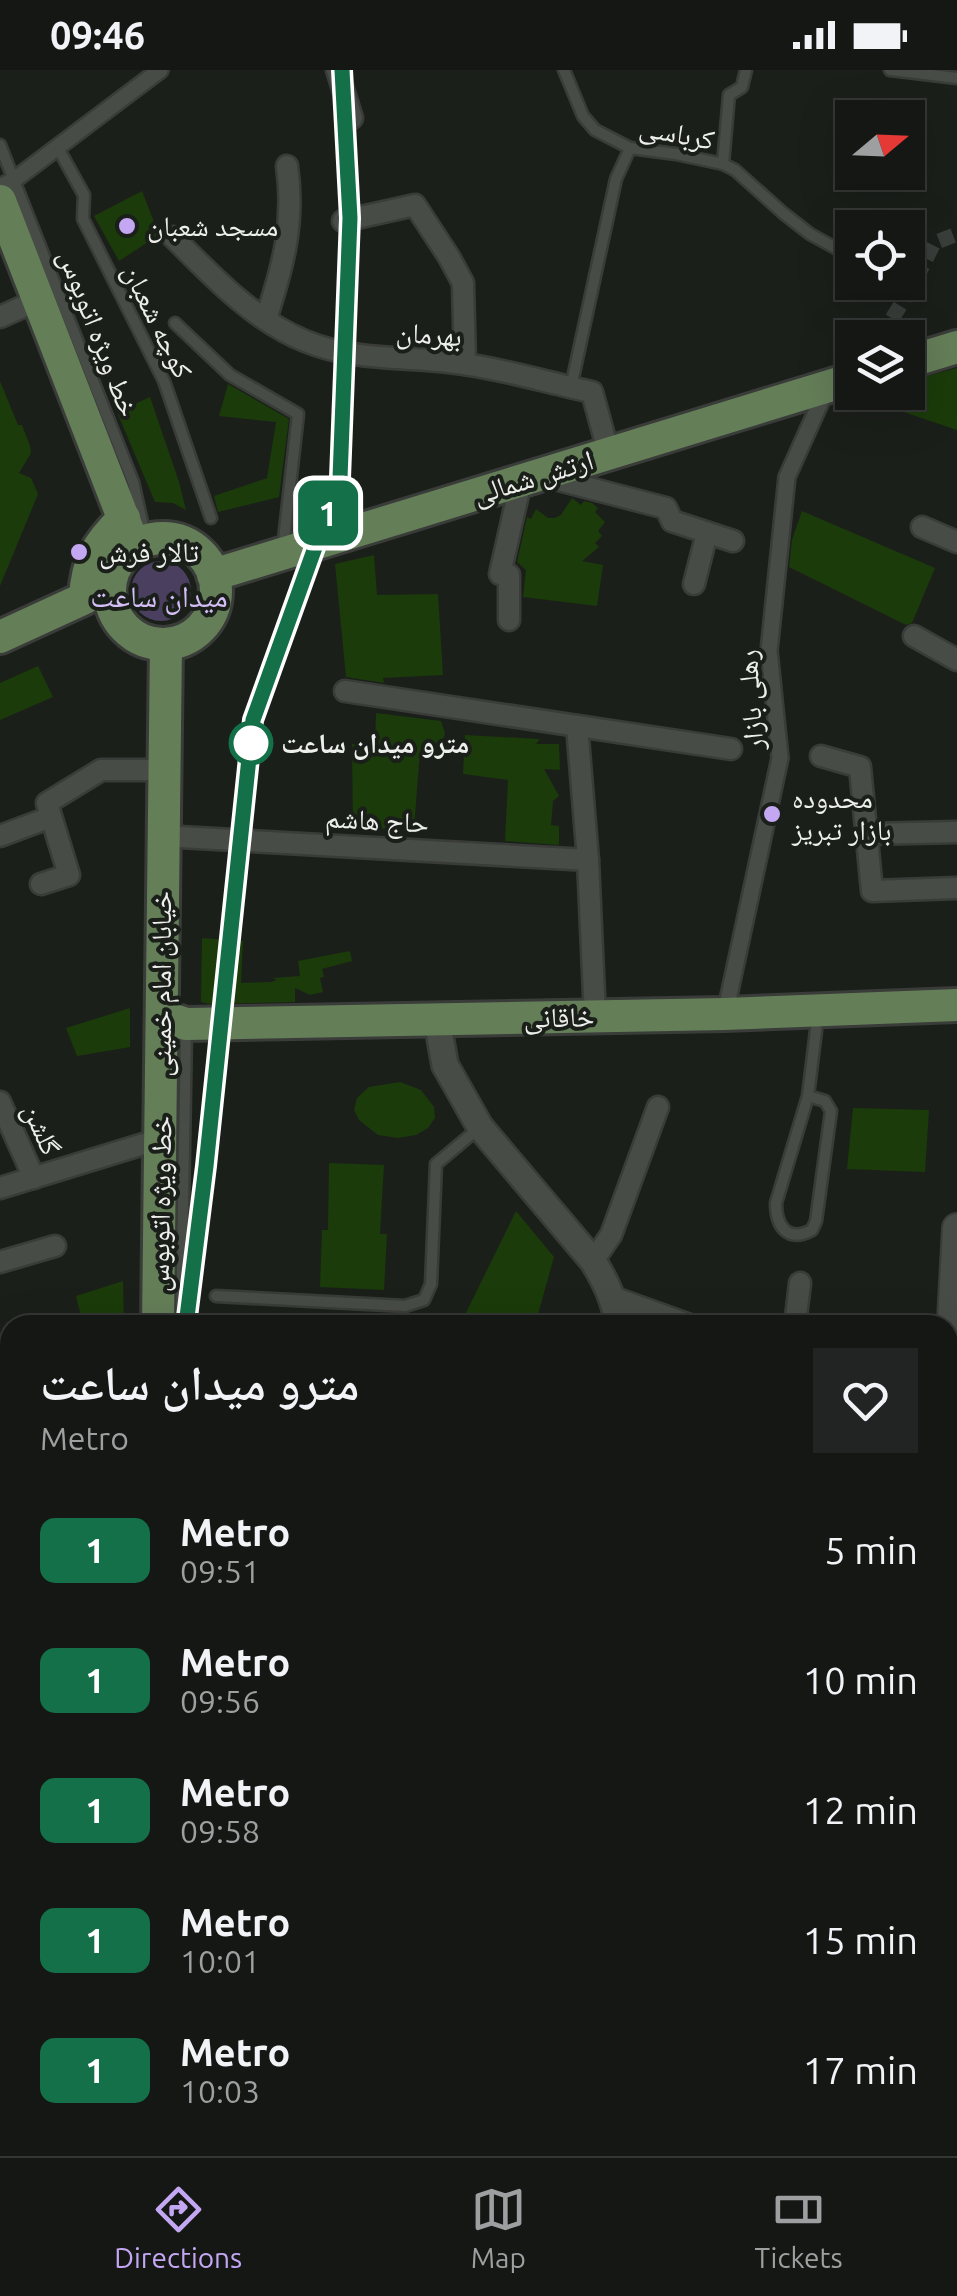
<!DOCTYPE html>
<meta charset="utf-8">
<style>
:root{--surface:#141714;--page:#212422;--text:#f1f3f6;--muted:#9d9fa0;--line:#333634;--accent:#c3a7f2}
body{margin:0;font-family:Ubuntu,"Noto Naskh Arabic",sans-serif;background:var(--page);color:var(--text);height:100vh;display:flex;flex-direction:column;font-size:38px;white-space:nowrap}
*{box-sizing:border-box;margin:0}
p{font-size:32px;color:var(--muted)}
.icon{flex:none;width:55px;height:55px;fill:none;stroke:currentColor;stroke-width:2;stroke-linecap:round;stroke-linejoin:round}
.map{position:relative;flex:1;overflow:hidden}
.side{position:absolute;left:0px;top:1245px;width:958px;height:842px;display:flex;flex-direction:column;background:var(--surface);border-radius:30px 30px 0 0;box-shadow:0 10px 40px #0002,0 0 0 2px var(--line)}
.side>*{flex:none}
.badge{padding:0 20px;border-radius:15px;font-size:35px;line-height:65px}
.needle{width:65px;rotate:71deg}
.controls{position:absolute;left:835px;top:30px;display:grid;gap:20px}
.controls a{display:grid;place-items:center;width:90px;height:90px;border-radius:0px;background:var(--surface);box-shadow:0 10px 40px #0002,0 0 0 2px var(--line);font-size:50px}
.map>.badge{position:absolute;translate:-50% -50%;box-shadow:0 0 0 5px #fff}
.round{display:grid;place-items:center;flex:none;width:105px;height:105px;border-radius:0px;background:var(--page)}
.head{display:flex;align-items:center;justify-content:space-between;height:170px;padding:0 40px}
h1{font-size:48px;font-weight:600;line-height:75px}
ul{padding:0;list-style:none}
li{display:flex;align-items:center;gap:30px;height:130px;padding:0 40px}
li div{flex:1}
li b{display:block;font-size:38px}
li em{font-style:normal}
li .badge{min-width:110px;font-weight:700;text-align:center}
.status{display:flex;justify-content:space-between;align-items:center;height:70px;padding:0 50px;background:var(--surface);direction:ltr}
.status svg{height:28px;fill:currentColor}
.dock{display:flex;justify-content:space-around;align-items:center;height:140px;border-top:2px solid var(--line);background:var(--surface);font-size:28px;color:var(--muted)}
.dock a{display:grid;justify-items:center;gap:5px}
.dock .active{color:var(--accent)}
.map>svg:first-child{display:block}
</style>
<div class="status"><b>09:46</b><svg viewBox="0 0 49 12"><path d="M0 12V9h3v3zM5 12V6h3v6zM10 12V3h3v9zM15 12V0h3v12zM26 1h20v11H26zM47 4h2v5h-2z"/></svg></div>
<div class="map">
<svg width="957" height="2086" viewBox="0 0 957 2086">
<rect width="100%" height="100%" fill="#1b1f1a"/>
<!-- green -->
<circle fill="#4b3f5f" cx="161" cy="521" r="30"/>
<!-- building -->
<g fill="#1b3b0a">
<path d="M142,121L159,165L119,191L94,146Z"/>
<path d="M957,298V360L892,338L897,322H908V311Z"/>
<path d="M0,311L18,355H22L30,376L31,383L19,403L31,408L38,424L0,516Z"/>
<path d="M228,314L289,349L279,427L218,442L214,426L267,408L276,352L219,346Z"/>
<path d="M150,327L179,412L186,440L173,433L155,432L117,342Z"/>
<path d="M572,428L581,435L584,431L592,433L598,438L595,442L605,452L598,461L602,466L595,473L599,477L582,491L603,495L597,536L523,527L526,500L517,492L527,447L531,449L536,439L548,448H555L561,445Z"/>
<path d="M802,441L935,498L912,553L906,555L789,497L792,470Z"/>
<path d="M374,485L377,525L438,524L443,605L383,608L384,613L346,607L335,494Z"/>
<path d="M38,596L53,627L0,650V613Z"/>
<path d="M376,643L441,651L445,663L440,680L420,681L414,758L353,759L352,674L375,675Z"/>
<path d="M465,665L540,669L536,674H559L560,700L544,699L559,726L553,731L551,755L559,756V775L505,771L508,710L463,704Z"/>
<path d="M202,868L243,871L241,913L271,912L277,910L273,908L300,906L298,891L350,881L352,891L322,899L324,907L320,908L323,922L310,925L295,918V932L210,934L201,932Z"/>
<path d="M130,938V977L77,986L66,958Z"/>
<path d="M400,1012L421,1020L434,1037L435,1048L428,1058L416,1065L398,1068L378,1065L359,1050L354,1040L357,1028L369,1017Z"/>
<path d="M853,1038L929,1040L925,1102L847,1099Z"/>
<path d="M329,1093L384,1095L380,1164H387L384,1220L320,1217L322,1160H328Z"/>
<path d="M516,1141L554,1187L535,1255H460Z"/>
<path d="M123,1211L124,1255H83L76,1226Z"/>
</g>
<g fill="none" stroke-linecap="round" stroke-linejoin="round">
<!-- pedestrian-tunnel -->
<path stroke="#3a3e3a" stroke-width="15" stroke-dasharray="15 8" stroke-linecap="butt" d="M880,268L913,215L934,173L957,164"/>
<!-- service casing -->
<g stroke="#393c38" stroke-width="15">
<g id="service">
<path d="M564,0L583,46L595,60L630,78L676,84L723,94L735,100L783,143L810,164L852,187"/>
<path d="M890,0L957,8"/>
<path d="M0,75L133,412L145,465"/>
<path d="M58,78L84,125L83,149L164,311L211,448"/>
<path d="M723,94L729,25L742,17L746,0"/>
<path d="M908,212L913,215"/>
<path d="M175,253L230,305L298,344L283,478"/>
<path d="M571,317L616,109L630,78"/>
<path d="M808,1026L825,1031L831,1041L816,1151L812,1160C787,1173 776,1156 776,1133L808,1026L818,944"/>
<path d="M216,1226L405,1236L424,1230L431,1214L436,1094L479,1058"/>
<path d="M181,1255L186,960"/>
<path d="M0,1986H10"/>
<path d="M168,2086V2078"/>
</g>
</g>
<!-- pedestrian casing -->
<g stroke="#393c38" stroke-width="20">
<g id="pedestrian">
<path d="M0,117L14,110L160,0"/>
<path d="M725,944L780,688L769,581L787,407L826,320"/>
</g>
</g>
<!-- minor casing -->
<g stroke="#393c38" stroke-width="25">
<g id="minor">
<path d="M337,0L352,48"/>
<path d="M343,151L415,135L449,187L463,213L465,294"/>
<path d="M173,167C212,206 253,250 305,271C358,293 410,285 464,294C507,300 549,313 592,322L609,384"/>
<path d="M0,247L38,230"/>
<path d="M266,249C283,196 295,153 287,96"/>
<path d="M547,407L666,438L672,451L733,471"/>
<path d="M922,457L957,472"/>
<path d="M694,514L707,463"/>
<path d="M509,550V505L500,504L521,411"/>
<path d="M914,566L957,590"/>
<path d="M345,621L731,679"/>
<path d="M577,656L588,790L595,947"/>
<path d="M821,686L860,697L872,821L957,818"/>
<path d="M867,764L957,762"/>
<path d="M0,766L51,747"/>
<path d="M162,766L588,790"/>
<path d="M41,814L69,805L47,733L101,700H163"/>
<path d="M0,1032L34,1108"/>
<path d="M0,1118L160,1069"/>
<path d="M593,1191L611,1165L658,1037"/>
<path d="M0,1192L55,1176"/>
<path d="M612,1227L690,1255"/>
<path d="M795,1255L800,1213"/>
<path d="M7,1340L10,1373"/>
<path d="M948,1469L957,1486"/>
<path d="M948,1757H957"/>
<path d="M0,1906L10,1904"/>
<path d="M341,2086L343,2078"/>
<path d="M480,2086L482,2078"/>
<path d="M571,2086L573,2078"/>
<path d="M704,2086L705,2078"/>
</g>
</g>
<!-- tertiary casing -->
<g stroke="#393c38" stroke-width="30">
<path id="tertiary" d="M437,950L445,995L480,1057L593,1191C606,1212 615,1231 618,1255"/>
</g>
<!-- secondary casing -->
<g stroke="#393c38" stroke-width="32">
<g id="secondary">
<path d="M948,1322L957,1158"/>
<path d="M899,2086L900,2078"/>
</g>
</g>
<!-- primary casing -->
<g stroke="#393c38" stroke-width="38">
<g id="primary">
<path d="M0,131L134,476"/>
<path d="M908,292L957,277"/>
<circle cx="163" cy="521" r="53"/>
<path d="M213,505L852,309"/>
<path d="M0,567L85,528C87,491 97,474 124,448"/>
<path d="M162,946L186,954L725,944L957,935"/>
<path d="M158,1255L166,574"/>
<path d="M147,2086V2078"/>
</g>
</g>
<!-- service -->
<use href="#service" stroke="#484c46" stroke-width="10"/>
<!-- pedestrian -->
<use href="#pedestrian" stroke="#484c46" stroke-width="15"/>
<!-- minor -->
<use href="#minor" stroke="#484c46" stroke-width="20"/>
<!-- tertiary -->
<use href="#tertiary" stroke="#484c46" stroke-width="25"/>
<!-- secondary -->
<use href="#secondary" stroke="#484c46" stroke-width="28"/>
<!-- primary -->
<use href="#primary" stroke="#647e58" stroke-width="32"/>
</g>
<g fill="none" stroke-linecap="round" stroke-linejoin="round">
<!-- line casing -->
<g stroke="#fff" stroke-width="22">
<path id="line" d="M186,1255L206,1096L253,650L340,408L350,148L342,0"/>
</g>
<!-- line -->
<use href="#line" stroke="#147049" stroke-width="15"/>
</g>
<!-- markers -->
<g fill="#c3a7f2" stroke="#1b1f1a" stroke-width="4">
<circle cx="127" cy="156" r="10"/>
<circle cx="79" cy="482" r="10"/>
<circle cx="772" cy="744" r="10"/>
</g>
<circle fill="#fff" stroke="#147049" stroke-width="5" cx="251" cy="673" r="20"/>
<g text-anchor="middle" stroke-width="8" stroke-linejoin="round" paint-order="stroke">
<!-- street labels -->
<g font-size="28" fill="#edefec" stroke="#1b1f1a">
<text transform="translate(677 63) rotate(11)" y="10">کرباسی</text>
<text transform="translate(158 251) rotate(64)" y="10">کوچه شعبان</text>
<text transform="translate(99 263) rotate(69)" y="10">خط ویژه اتوبوس</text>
<text transform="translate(429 264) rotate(4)" y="10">بهرمان</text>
<text transform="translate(533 407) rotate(-17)" y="10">ارتش شمالی</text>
<text transform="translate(750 630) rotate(-94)" y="10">رهلی بازار</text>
<text transform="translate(377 750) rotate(3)" y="10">حاج هاشم</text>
<text transform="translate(161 914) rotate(-90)" y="10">خیابان امام خمینی</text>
<text transform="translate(559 947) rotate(-1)" y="10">خاقانی</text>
<text transform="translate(42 1059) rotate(66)" y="10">گلشن</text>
<text transform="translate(160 1134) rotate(-89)" y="10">خط ویژه اتوبوس</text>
</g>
<!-- poi labels -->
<g font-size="28" fill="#edefec" stroke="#1b1f1a" text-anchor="start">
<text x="147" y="166">مسجد شعبان</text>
<text x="99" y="492">تالار فرش</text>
<text x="792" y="738">محدوده<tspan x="792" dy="32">بازار تبریز</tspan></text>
</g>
<!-- stop labels -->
<g font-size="28" font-weight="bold" fill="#edefec" stroke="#1b1f1a" text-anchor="start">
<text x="281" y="683">مترو میدان ساعت</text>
</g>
<!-- neighbourhood labels -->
<g font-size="30" fill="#d3bef6" stroke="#1b1f1a">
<text x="159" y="537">میدان ساعت</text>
</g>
</g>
</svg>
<div class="controls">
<a><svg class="needle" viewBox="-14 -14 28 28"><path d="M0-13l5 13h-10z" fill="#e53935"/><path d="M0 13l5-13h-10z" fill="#9d9fa0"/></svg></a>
<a><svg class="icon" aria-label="locate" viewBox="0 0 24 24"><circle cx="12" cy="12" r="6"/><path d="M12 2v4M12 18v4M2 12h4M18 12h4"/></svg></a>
<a><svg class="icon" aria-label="layers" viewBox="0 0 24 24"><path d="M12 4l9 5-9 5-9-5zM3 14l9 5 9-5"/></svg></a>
</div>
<b class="badge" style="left:328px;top:443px;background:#147049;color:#fff">1</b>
<section class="side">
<div class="head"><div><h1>مترو میدان ساعت</h1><p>Metro</p></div><a class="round"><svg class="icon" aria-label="heart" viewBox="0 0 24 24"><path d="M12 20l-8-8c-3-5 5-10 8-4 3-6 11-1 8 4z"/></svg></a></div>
<ul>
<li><span class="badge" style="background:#147049;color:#fff">1</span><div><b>Metro</b><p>09:51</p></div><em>5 min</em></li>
<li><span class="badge" style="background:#147049;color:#fff">1</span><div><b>Metro</b><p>09:56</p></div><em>10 min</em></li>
<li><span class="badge" style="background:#147049;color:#fff">1</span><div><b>Metro</b><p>09:58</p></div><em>12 min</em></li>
<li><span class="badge" style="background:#147049;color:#fff">1</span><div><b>Metro</b><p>10:01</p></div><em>15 min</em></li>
<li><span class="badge" style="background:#147049;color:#fff">1</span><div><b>Metro</b><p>10:03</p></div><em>17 min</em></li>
</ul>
</section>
</div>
<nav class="dock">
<a class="active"><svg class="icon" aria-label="directions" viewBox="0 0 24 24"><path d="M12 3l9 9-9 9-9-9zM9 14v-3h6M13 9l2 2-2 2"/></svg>Directions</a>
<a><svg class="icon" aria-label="map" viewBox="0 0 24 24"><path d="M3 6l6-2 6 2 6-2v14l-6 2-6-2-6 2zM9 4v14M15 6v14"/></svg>Map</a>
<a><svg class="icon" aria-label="tickets" viewBox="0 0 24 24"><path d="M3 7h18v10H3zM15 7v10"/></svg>Tickets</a>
</nav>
